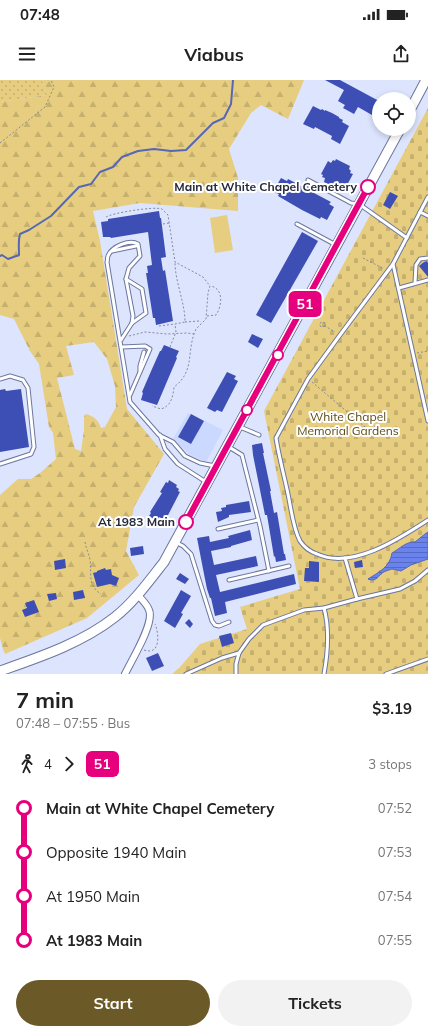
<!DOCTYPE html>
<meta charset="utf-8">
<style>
:root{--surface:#fff;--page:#f2f2f2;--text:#222;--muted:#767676;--accent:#6b5a28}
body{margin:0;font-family:Mulish,sans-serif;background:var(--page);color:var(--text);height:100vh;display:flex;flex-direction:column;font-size:15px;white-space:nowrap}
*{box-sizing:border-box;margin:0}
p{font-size:13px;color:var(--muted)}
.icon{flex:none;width:22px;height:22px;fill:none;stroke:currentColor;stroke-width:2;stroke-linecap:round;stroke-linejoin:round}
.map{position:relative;height:594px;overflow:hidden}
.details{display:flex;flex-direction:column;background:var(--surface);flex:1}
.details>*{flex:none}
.badge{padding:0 8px;border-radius:6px;font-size:14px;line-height:26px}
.controls{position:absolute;left:372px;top:12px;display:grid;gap:8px}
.controls a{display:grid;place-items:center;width:44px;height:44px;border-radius:50%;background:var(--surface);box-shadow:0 2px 6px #0003;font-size:20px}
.map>.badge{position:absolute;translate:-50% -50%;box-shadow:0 0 0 2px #fff}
.legs{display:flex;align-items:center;gap:6px;height:44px;padding:0 16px;font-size:13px}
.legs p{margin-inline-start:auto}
.overview{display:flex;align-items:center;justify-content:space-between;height:68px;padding:0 16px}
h1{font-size:22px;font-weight:700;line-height:30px}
.button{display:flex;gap:8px;margin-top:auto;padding:8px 16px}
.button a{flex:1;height:46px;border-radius:24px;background:var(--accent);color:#fff;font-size:16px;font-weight:700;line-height:46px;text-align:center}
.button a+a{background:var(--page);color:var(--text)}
ul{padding:0 16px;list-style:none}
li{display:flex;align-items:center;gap:14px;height:44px;font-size:15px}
li i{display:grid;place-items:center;width:6px;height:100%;margin:0 5px;background:currentColor}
li i::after{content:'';width:10px;height:10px;margin:-5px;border:3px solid;border-radius:50%;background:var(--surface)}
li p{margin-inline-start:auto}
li:first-child i{background:linear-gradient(#0000 50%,currentColor 0)}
li:last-child i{background:linear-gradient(currentColor 50%,#0000 0)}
.status{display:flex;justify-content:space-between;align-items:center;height:28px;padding:0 20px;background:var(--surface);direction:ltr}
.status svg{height:11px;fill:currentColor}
header{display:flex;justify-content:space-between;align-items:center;height:52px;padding:0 16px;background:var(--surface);font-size:18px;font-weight:700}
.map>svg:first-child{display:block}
</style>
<div class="status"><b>07:48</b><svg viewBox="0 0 49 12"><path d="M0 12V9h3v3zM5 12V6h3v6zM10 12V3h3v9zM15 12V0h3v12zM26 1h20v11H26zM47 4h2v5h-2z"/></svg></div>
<header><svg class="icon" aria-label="menu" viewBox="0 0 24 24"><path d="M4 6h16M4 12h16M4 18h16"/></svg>Viabus<svg class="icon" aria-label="share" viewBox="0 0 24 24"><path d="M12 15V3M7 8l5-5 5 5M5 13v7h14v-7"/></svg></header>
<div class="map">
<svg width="428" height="594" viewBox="0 0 428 594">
<defs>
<pattern id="grass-dots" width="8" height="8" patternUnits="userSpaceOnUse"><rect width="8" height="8" fill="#e7cd7f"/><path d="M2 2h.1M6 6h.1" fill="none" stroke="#c6b06e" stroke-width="1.8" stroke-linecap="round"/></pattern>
<pattern id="forest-firs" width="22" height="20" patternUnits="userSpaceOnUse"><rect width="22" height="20" fill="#e7cd7f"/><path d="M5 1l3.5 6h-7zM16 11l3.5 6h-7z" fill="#c6b06e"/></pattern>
<pattern id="cemetery-stones" width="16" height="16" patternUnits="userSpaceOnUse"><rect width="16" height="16" fill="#e7cd7f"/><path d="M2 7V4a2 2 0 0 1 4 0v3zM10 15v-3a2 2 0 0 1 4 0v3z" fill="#c6b06e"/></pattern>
<pattern id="water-rules" width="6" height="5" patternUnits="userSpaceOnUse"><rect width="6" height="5" fill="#6982ed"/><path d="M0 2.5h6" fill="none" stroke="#566ac1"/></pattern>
</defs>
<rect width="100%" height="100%" fill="#dce4fe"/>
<!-- built -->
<path fill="#cbd8ff" d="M188,333L223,350L206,382L190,375L173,359Z"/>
<!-- grass -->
<path fill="url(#grass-dots)" d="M0,0H42L47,15L0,22Z"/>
<!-- forest -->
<path fill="url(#forest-firs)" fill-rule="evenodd" d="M42,0H304L288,39L261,25L251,33L229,69L238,98V131L140,123L93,131L100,161L127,329L164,374L134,427L126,471L139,495L87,538L5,574L3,569L0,558V415L18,399H31L40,393L56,379L53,353L49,347L39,284L30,271L14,239L0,235V22L47,15ZM94,262L107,279L115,306L116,327L105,347L101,348C99,341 93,335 85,334L84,337V350L81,371L75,369L57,298L74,295L66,266Z"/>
<!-- cemetery -->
<path fill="url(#cemetery-stones)" d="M428,28V594H172L180,587L200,564L247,549L240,527L300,509L264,331Z"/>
<!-- pitch -->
<path fill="#e7cd7f" d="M227,135L233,170L215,173L210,138Z"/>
<!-- water -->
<path fill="url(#water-rules)" stroke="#5567b7" d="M428,452V479L411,485L401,491L392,489C389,490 385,491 382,493C377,498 375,502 368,499C379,492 390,487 392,473C399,469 407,461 415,462L425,454Z"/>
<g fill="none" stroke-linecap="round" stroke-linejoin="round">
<!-- stream -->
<path stroke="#5567b7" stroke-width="2" d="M0,176L2,175L8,179L19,175C19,167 18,161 20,154L29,150L51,136L79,107L91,104L100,92L113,87L122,77L138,71L154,69L171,71L186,70L213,43L224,38L231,24L233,0"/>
</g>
<!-- building -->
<g fill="#3d4fb4">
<path d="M325,0H340L379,21V30L375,28L372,35L358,27L354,34L343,28L345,25L338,21L344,10Z"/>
<path d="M313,26L321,30L322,29L325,31V30L332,33L339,37V38L343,40L342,42L349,46L340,64L331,59L332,56L315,47L314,49L303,44Z"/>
<path d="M336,79L350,86L349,89L351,91L350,93L353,94L346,107L343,105L342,107L339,106L338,109L324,102L325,98L322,97L323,95L321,94L328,81L331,83L333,80L335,81Z"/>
<path d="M281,98L287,101L288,99L303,107L304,105L306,107L307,105L313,108V110L316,111L314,113L331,122L329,124L334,127L327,140L321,137L320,139L302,130L278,116L279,114L273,112Z"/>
<path d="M390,112L398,116L390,129L383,125Z"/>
<path d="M159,131L160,138H161L166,177L161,178L163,191L165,190L173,241L156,245L155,238H153L146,193H148L147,186L152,185L148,152L111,158L110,157H103L101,142L108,141V139Z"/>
<path d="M302,152L318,161L271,243L256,235Z"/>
<path d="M427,181L428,183V197L419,186L424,182Z"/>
<path d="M252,254L263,259L258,268L248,262Z"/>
<path d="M164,265L179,271L176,277L177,278L157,325L141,320L143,313L142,312L152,289L160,271H161Z"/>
<path d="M227,292L236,296L234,299L238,301L222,332L217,330L215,332L207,328Z"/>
<path d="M5,309L6,311L21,309L29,367L0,372V310Z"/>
<path d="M191,334L204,341L191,364L178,357Z"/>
<path d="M262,363L264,373H263L271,411H270L274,433L277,432L284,474H285L286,480L276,482L275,476L274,477L267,435H265L253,375L252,365Z"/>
<path d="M169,400L177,405L176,407L179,409L178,411L180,412L166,439L164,438L163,439L159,437L157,441L149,436L151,433L150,432L162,413L160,412L166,402L168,403Z"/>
<path d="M249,421L251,432L229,435V437L218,442L216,432L222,431L221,428L226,427V425Z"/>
<path d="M250,450L252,460L231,466V467L211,471L214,485L256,476L258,486L216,495L220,512L294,494L296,504L225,522L227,533L215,536L211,518H210L207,509L204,494L197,458L209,456L210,462L229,458L228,456Z"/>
<path d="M143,466L144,474L131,476L130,468Z"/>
<path d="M65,479L66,488L55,490L54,481Z"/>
<path d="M362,480L363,487L355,488L354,482Z"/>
<path d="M309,481L319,482V502L304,501L305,488H309Z"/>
<path d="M105,488L106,490L111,489L112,495L119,498L116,506L110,504L97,507L93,493L97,492V491Z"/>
<path d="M180,493L189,499L185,504L176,499Z"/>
<path d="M83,510L85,518L74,520L73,512Z"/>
<path d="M181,510L191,516L181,533L183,534L175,548L164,541Z"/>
<path d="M56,513L57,519L49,521L47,514Z"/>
<path d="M34,520L39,532L25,537L22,530L27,528L25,523Z"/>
<path d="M189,539L193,544L190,548L185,543Z"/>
<path d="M231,553L234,563L222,567L219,556Z"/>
<path d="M158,573L164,586L152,591L146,578Z"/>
</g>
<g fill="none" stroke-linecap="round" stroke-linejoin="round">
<!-- service casing -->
<g stroke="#6c779d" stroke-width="5">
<g id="service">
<path d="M308,100L351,123L359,124L407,158"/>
<path d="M428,117L393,184L340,255L308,299L276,358C279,377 284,395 288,414C291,428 293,448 300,461C304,467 311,472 317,474C352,490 399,459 428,440"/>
<path d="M420,132L428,136"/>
<path d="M297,144L336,165"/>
<path d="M112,171L136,166"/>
<path d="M393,184L428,341"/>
<path d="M126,199L142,209L146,233L132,243"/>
<path d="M415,203L416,185L420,179L428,178"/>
<path d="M399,208L428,200"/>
<path d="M121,260L132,243L133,236L126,199L129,188L140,176L138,164C130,159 112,166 108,176C107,178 108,180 107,182L130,322L159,355L173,362L185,376L200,383L215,386"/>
<path d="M122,267L145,266L150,269L130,315"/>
<path d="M140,291V286L144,272"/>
<path d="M0,299L10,296L23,300L28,308L34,367L31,374L0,384"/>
<path d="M240,347L259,355"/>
<path d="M160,355L165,369L178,384L206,402"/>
<path d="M229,367L242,375L260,446L269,491"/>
<path d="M218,449L258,440"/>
<path d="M177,463L183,466L191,474L212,541L215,545L219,546L229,542"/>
<path d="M345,478L357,519"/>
<path d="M229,500L289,486"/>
<path d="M186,594L222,578L239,573"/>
<path d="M236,594V584L239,573L249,559L263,545L304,530L324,528L357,519L400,509L415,501L428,490"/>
<path d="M324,594C328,572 330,550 324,528"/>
<path d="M386,594L428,579"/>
</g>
</g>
<!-- minor casing -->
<g stroke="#6c779d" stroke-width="8">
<path id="minor" d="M125,594C131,581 155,543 149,530C147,524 141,519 138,515"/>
</g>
<!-- secondary casing -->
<g stroke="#6c779d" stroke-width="11">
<g id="secondary">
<path d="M409,32L426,0"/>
<path d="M0,591C40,577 82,563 115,537C134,522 149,501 164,482L400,49"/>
</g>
</g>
<!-- path -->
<g stroke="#83899e" stroke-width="1" stroke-dasharray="2 2" stroke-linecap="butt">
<path d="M0,63L45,27L54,7L51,0"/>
<path d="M106,137C112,133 155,126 162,129L168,135L175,182L203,197L210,206L208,213L206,239L196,249L194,254C187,275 194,292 174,307C173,317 171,326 161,329L152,326"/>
<path d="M163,144L169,143"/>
<path d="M363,178L384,189"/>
<path d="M207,236L216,235C222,226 224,209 211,206"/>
<path d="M185,242L199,241L201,242"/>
<path d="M159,246L175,244"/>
<path d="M325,246L322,247L320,246V243L322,242L325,243V246L335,252"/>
<path d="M129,256L145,252L167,254L187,253L194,254"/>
<path d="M170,267L176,252L175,244L185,242C185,222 175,202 175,182"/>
<path d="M417,273L428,271"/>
<path d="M312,302L371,352"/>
<path d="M367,357L376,345"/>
<path d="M85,462C86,468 89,474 90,480C92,495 87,505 101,514"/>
<path d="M144,570C161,576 159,553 155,544"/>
</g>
<!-- service -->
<use href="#service" stroke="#fff" stroke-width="3"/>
<!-- minor -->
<use href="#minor" stroke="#fff" stroke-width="6"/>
<!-- secondary -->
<use href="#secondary" stroke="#fff" stroke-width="9"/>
</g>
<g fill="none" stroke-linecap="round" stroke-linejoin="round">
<!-- line-1 casing -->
<g stroke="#fff" stroke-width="9">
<path id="line-1" d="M186,442L368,107"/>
</g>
<!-- line-1 -->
<use href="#line-1" stroke="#e6007e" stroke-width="6"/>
</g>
<!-- markers -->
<g fill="#fff" stroke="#e6007e" stroke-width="2">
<circle cx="368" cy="107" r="7"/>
<circle cx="278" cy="275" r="5"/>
<circle cx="247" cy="330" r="5"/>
<circle cx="186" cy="442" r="7"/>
</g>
<g text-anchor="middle" stroke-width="4" stroke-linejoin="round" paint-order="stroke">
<!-- stop labels -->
<g font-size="12" font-weight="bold" fill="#252939" stroke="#fff" text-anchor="end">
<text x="357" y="111">Main at White Chapel Cemetery</text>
<text x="175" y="446">At 1983 Main</text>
</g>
<!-- park labels -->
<g font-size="12" fill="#5e4c13" stroke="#fff">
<text x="348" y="341">White Chapel<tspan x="348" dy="14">Memorial Gardens</tspan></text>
</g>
</g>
</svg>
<div class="controls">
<a><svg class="icon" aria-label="locate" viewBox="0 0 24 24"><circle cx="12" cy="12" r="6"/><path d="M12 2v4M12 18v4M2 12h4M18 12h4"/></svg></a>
</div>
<b class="badge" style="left:305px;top:224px;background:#e6007e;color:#fff">51</b>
</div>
<section class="details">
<div class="overview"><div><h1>7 min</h1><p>07:48 – 07:55 · Bus</p></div><b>$3.19</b></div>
<div class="legs"><svg class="icon" aria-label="walk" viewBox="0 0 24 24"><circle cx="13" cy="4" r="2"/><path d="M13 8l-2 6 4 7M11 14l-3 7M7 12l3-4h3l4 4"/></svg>4<svg class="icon" aria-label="forward" viewBox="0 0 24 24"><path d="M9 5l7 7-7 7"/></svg><b class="badge" style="background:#e6007e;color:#fff">51</b><p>3 stops</p></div>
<ul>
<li><i style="color:#e6007e"></i><b>Main at White Chapel Cemetery</b><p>07:52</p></li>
<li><i style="color:#e6007e"></i><span>Opposite 1940 Main</span><p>07:53</p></li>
<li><i style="color:#e6007e"></i><span>At 1950 Main</span><p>07:54</p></li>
<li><i style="color:#e6007e"></i><b>At 1983 Main</b><p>07:55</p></li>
</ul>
<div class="button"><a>Start</a><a>Tickets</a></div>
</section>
